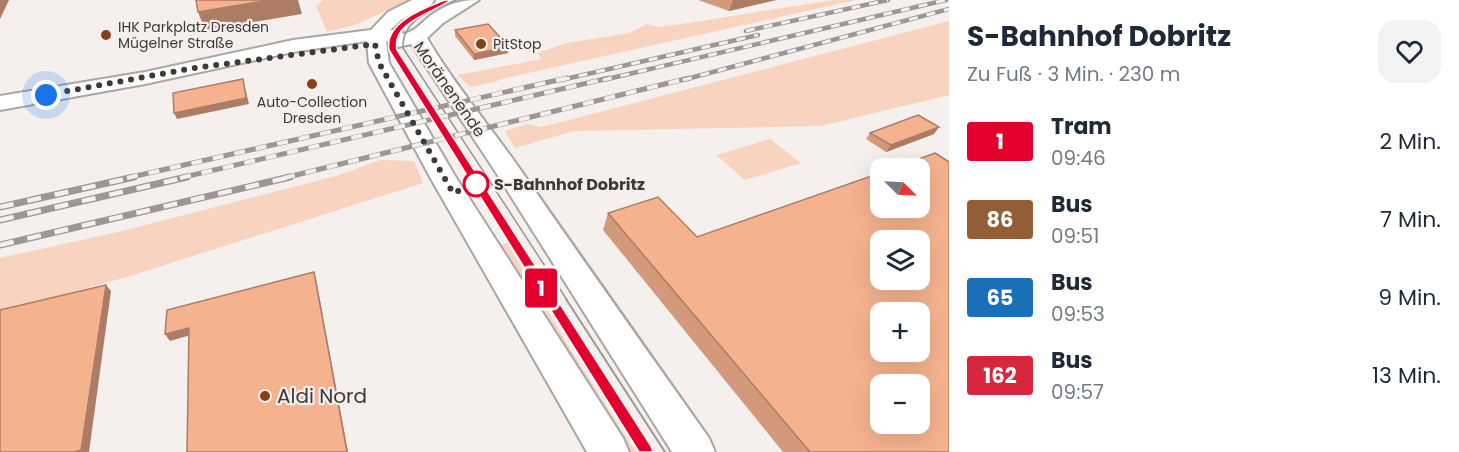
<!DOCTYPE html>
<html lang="de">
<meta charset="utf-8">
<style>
:root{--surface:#fff;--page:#f2f2f3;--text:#1f2937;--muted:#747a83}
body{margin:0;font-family:Poppins,sans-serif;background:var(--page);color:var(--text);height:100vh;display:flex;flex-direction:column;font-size:22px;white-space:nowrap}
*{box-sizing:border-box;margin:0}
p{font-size:20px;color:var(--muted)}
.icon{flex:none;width:33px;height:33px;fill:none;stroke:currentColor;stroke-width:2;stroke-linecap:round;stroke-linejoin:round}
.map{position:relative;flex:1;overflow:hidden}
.sheet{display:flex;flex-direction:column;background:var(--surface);width:510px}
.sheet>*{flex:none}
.badge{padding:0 12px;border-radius:4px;font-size:21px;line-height:39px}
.needle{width:39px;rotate:114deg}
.tools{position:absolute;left:870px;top:158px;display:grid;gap:12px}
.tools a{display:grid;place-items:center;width:60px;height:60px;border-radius:12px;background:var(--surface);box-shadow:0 6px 24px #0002;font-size:30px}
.you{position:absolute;width:30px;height:30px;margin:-15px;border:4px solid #fff;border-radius:50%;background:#1a73e8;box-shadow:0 0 0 9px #1a73e833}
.map>.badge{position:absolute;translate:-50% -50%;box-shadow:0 0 0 3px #fff}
.round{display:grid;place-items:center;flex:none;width:63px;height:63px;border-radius:18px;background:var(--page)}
.overview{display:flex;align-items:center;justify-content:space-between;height:102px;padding:0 18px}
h1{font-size:28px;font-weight:700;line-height:45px}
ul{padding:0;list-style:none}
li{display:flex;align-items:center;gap:18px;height:78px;padding:0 18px}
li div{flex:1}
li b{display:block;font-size:22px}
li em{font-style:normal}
li .badge{min-width:66px;font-weight:700;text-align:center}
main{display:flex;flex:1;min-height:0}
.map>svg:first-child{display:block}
</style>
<main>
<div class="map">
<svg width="949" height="452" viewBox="0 0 949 452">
<rect width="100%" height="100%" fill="#f5f0ee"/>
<!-- green -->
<g fill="#f7d3c0">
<path d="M323,0H409L355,25L327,32L316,6Z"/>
<path d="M834,0H856L501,79L495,82L470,87L458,75L542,59L537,53L567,43L629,33L647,24L658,27L682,24Z"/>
<path d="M949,21V95L821,126L574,131L515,148L505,131L528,124L540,127L565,121Z"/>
<path d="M770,139L801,163L745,180L716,155Z"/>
<path d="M380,160L414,161L423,183L127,277L0,312V258L118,232L336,176Z"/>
<path d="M507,243L574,355L636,452H621L494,248Z"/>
</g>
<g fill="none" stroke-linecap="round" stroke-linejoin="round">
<!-- secondary casing -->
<g stroke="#aaa6a4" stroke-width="4">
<path id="secondary" d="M412,0H434L432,4L401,20L390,30L401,31L403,34C415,32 421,23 430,16C447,4 459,0 479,0L443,23L427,38C453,83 487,122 517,165C580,256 644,347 709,438L715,452H672L495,171L411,44L398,47L386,41L389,63L455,176L623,438L629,452H587L430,177L369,63L367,41L293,52L145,84L0,110V96L145,72L293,40L371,30L388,12Z"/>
</g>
<!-- secondary -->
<use href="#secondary" fill="#fff" fill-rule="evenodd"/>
<!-- tram-far1 -->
<g stroke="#9a9796" stroke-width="1.5">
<path d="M456,0C434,10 401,19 403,48L567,300"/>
<path d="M401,26L392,38L393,50L550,300"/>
</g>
<!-- tram -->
<g stroke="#9a9796" stroke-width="2">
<path d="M549,299L645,452"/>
<path d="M566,299L665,452"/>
</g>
<!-- rail-far2 casing -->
<g stroke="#9a9796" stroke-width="4.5">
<g id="rail-far2">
<path d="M746,31L888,0"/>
<path d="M561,80L758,35"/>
<path d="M603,80L946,0"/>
<path d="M683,80L949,9"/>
</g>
</g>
<!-- rail-far1 casing -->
<g stroke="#9a9796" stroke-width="5">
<g id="rail-far1">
<path d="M127,178L567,78"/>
<path d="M180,178L609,78"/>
<path d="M284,178L689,78"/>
</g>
</g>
<!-- rail casing -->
<g stroke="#9a9796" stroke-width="7">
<g id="rail">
<path d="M0,207L134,177"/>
<path d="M0,220L187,177"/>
<path d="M0,245L290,177"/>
</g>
</g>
<!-- rail-far2 -->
<use href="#rail-far2" stroke="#f5f0ee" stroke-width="3" stroke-dasharray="9" stroke-linecap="butt"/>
<!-- rail-far1 -->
<use href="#rail-far1" stroke="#f5f0ee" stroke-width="4" stroke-dasharray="11" stroke-linecap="butt"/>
<!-- rail -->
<use href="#rail" stroke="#f5f0ee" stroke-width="4.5" stroke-dasharray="14" stroke-linecap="butt"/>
</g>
<!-- wall -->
<g fill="#d3997b">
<path d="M698,0H776L729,11Z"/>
<path d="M455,30L508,53L474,60L455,36Z"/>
<path d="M870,133L934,134L886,152L866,139Z"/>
<path d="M608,213L697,237L949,452H783L603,230Z"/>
</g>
<!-- shaded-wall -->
<g fill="#ac7d64">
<path d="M0,0H9L0,19Z"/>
<path d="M270,0H298L302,14L205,30L198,12Z"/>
<path d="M733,0H776L729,11Z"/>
<path d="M509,47L508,53L474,60V54Z"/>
<path d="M243,79L249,104L177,119L174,113Z"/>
<path d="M939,127L934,134L886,152L891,145Z"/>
<path d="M314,272L316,279L348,452H347Z"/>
<path d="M106,285L111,291L89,452H74Z"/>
<path d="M189,328L194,334L170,341L165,334Z"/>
</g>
<!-- building -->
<g fill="#f5b28f" stroke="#ac7d64" stroke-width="1.5" fill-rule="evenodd">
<path d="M196,0H270L198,12Z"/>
<path d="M488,24L509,47L474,54L455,30Z"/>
<path d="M243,79L246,98L174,113L173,93Z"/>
<path d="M918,115L939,127L891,145L870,133Z"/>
<path d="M935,153L949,162V452H810L608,213L658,197L697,237L880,173V207H920V168H894ZM880,240H920V279H880ZM880,312H920V351H880ZM880,384H920V423H880Z"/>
<path d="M314,272L347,452H187L189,328L165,334L167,310Z"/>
<path d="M106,285L81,450L74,452H0V310Z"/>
</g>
<!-- line -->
<path fill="#e4002c" stroke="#fff" stroke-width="1.5" d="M445,0H451C433,13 391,22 397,50L651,446L653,452H639L389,50C384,22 425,8 445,0Z"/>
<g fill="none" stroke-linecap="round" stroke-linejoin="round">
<!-- walk -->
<path stroke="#3c3b3a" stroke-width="6" stroke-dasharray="0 10.8" d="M46,95L194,68L375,44L379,63L453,193L476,184"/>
</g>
<!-- markers -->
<g fill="#854116" stroke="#f5f0ee" stroke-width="2">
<circle cx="106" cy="35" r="6"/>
<circle cx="481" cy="44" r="6"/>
<circle cx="312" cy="84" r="6"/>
<circle cx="265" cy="396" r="6"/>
</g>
<circle fill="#fff" stroke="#e4002c" stroke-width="3" cx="476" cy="184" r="12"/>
<g text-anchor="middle" stroke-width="4.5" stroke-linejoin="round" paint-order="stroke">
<!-- far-poi labels -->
<g font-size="14" fill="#3c3b3a" stroke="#f5f0ee" text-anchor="start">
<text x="118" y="32">IHK Parkplatz Dresden<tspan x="118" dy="16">Mügelner Straße</tspan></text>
<text x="493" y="49">PitStop</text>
<text x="312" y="107" text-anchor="middle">Auto-Collection<tspan x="312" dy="16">Dresden</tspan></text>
</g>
<!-- street labels -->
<g font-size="16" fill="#3c3b3a" stroke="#f5f0ee">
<text transform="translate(450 89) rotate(55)" y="6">Moränenende</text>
</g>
<!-- stop labels -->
<g font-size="16" font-weight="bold" fill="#3c3b3a" stroke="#f5f0ee" text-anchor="start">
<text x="494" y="190">S-Bahnhof Dobritz</text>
</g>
<!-- near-poi labels -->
<g font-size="20" fill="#3c3b3a" stroke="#f5f0ee" text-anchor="start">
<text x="277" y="403">Aldi Nord</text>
</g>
</g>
</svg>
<div class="tools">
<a><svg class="needle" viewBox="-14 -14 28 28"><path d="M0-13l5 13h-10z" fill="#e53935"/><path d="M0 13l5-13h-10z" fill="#747a83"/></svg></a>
<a><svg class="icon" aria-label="layers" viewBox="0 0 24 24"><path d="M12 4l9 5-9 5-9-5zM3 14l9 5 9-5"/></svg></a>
<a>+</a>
<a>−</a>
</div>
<div class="you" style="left:46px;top:95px"></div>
<b class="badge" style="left:541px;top:288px;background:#e4002c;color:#fff">1</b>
</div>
<section class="sheet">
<div class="overview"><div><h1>S-Bahnhof Dobritz</h1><p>Zu Fuß · 3 Min. · 230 m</p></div><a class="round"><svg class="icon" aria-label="heart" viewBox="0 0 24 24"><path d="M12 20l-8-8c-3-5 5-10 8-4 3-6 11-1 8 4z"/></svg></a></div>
<ul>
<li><span class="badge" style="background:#e4002c;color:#fff">1</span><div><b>Tram</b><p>09:46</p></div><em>2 Min.</em></li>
<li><span class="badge" style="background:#935e36;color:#fff">86</span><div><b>Bus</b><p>09:51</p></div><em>7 Min.</em></li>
<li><span class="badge" style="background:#1a70b8;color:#fff">65</span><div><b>Bus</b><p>09:53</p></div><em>9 Min.</em></li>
<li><span class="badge" style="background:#d7263d;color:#fff">162</span><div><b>Bus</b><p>09:57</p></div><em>13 Min.</em></li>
</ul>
</section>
</main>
